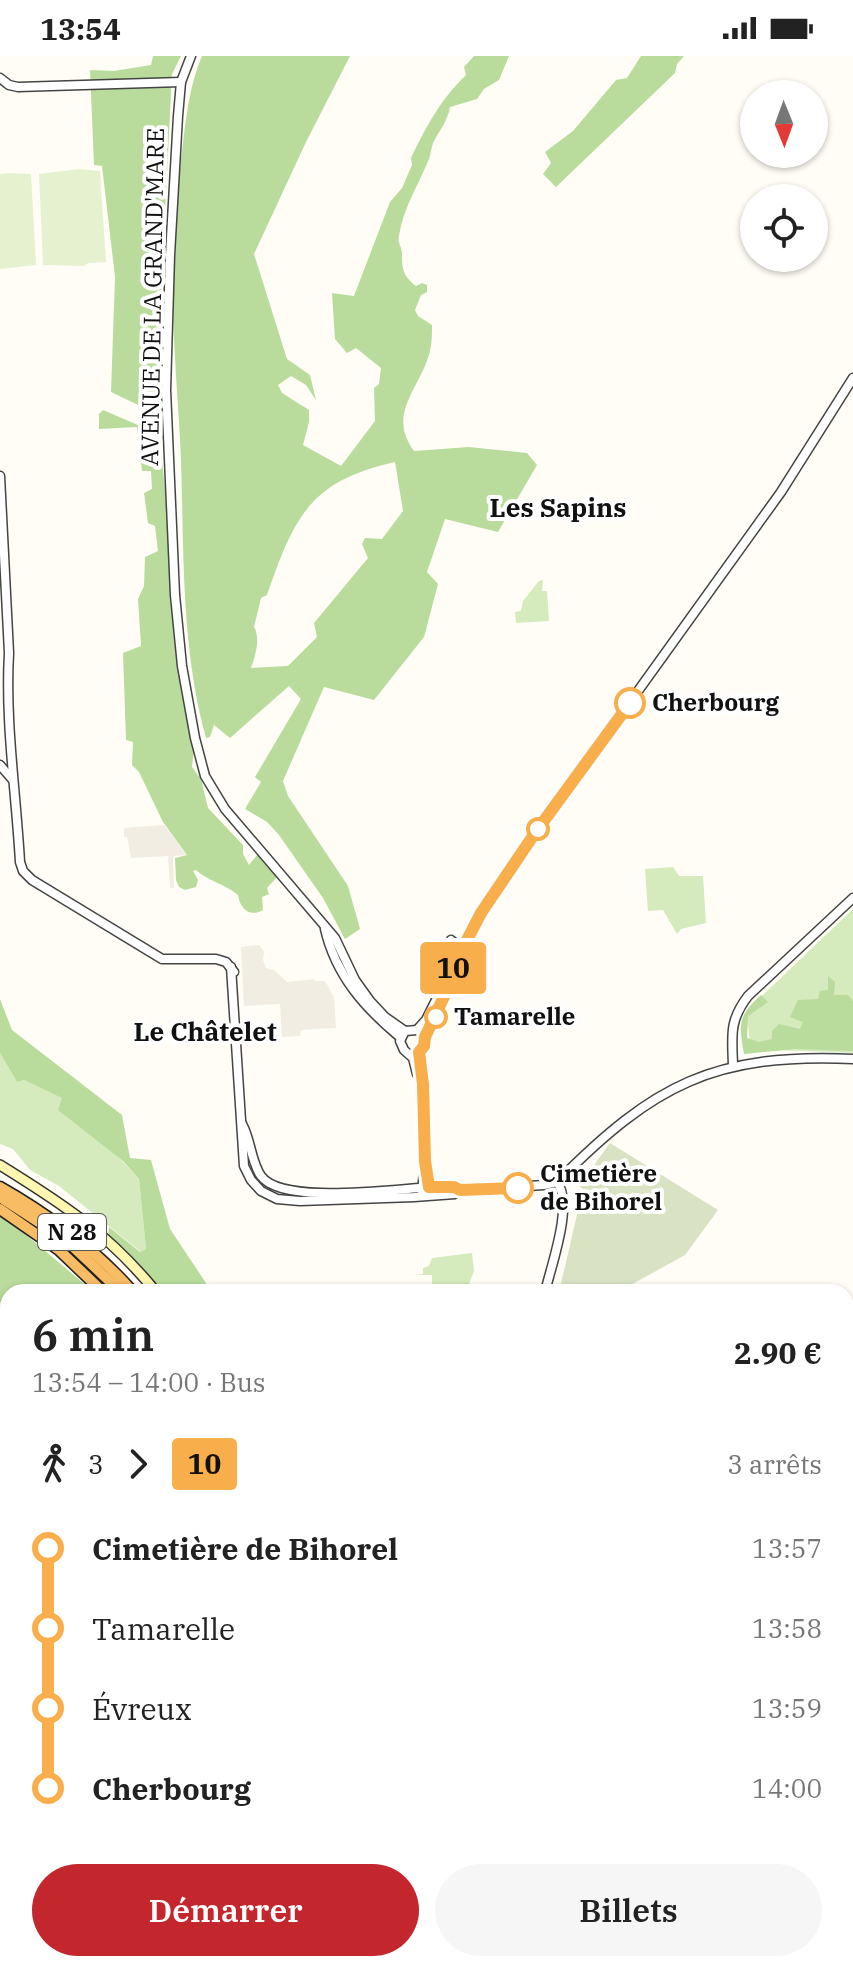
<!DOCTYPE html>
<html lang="fr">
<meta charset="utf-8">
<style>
:root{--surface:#fff;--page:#f6f6f6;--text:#222;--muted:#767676;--accent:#c4262e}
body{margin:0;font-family:"IBM Plex Serif",serif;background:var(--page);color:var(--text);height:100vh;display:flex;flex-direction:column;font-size:30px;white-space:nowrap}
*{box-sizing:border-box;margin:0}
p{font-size:26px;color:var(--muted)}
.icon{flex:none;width:44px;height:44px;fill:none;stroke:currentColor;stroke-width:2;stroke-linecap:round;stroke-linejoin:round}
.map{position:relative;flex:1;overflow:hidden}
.panel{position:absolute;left:0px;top:1228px;width:854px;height:688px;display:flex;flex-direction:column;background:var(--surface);border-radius:24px 24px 0 0;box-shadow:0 2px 6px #0004}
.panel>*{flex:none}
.badge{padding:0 16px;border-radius:6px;font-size:28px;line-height:52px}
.needle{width:52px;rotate:179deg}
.tools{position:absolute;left:740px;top:24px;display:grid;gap:16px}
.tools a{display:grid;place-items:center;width:88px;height:88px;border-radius:50%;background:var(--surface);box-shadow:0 2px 6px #0004;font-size:40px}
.map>.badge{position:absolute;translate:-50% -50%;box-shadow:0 0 0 4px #fff}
.legs{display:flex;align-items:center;gap:12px;height:88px;padding:0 32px;font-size:26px}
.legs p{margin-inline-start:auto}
.headline{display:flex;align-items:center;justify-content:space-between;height:136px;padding:0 32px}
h1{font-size:44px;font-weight:600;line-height:60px}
.cta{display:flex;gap:16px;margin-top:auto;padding:16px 32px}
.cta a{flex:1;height:92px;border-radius:48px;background:var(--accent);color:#fff;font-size:32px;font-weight:600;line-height:92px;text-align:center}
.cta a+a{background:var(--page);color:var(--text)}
ul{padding:0 32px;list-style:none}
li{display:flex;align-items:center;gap:28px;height:80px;font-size:30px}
li i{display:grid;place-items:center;width:12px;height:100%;margin:0 10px;background:currentColor}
li i::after{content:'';width:20px;height:20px;margin:-10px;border:6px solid;border-radius:50%;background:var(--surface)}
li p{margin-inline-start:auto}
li:first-child i{background:linear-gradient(#0000 50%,currentColor 0)}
li:last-child i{background:linear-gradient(currentColor 50%,#0000 0)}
.status{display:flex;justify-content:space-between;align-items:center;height:56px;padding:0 40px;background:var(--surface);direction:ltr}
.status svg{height:22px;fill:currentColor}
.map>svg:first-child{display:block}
</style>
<div class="status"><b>13:54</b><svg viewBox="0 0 49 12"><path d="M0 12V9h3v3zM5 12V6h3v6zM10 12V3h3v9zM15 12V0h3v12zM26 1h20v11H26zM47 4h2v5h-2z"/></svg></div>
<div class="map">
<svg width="853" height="1916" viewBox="0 0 853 1916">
<rect width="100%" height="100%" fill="#fffdf5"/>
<!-- farmland -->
<path fill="#f6f3d4" d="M91,1908H248L246,1916H85Z"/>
<!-- green -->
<g fill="#d5ebbd">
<path d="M543,524L542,535H547L549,565L516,567L515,556L521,555L523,545L539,525Z"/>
<path d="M673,811L679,820H703L706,867L681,873L677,878L663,854L648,855L645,813Z"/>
<path d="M853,853V997L751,993L746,955Z"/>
<path d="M0,997L17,1026L24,1024L63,1042L139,1123L146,1193L141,1196L59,1130L30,1114L13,1093L0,1088Z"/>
<path d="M472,1197L474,1215L466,1236H404L432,1233V1219H413L423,1218V1212L429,1210L432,1202Z"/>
<path d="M853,1727V1916H838L824,1908H846V1735L849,1736Z"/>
</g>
<!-- forest -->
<g fill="#b9dc9c" fill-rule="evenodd">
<path d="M153,0H181L172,18L155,357L111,336L115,221L102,110L94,109L90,14L114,15L151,9Z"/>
<path d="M202,0H350L306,86L254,198L287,303L310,319L316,344L306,329L291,320L278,329L282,337L309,354V366L303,389L341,410L375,365L374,332L379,328L381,312L356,292L347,297L335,283L332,237L354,240L390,146L402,132L412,109L411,102C426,71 440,44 466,19L464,11L474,0H509L499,24L484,33L477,43L450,51C447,66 441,72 434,85C431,91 431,98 429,103C419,128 403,152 399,180C397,186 402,191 402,198C402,213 403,220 416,230L422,227L427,229V236L421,239L415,254L418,260L432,269C432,277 432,287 430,295C421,332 386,357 414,395L469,391L527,397L537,409L498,476L445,463L427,516L438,528L424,581L374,644L324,631L283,725L288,740L348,830L360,873L345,883L323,842L279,779L267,766L245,753L261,726L255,721L301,643L289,630L230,682L214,669L210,681L206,682C181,591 184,497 181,404C179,354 174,303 173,253C171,202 176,145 182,95C186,63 189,30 202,0ZM395,406L403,455L382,483L365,482L362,488L368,502L314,567L317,581L288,610L251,612C255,600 261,583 254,571L261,542L267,539C294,462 309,425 395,406Z"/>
<path d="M641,0H684L677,8L675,17L556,131L543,118L551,107L545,96L573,75L616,24L627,22Z"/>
<path d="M103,354L159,378L194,693L192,711L201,723L208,752L243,789V798L249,809L258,798L279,819L267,832L269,838L262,841L263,854C249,862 240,852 238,839C224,827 209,826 196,814L193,815L198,824L196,831L185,834L179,831L176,824L175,802L187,799L163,766L139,716L132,709L133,686L126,684L123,597L141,590L138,543L144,530L145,501L158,495L155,470L148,467L144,437L152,433L151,415H142L137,371L99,373V358Z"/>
<path d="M828,920L835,926L834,939H848L853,945V995L796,993L744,998C739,968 737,961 761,939L768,946L748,960L747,982L759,986L772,983V975L779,968L800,973L803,966L790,961L798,944L818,943L820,935L828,934Z"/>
<path d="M0,943L12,974L122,1059L130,1102L151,1104L170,1173L212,1236H160L108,1180L109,1171L140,1196L146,1193L139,1123L123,1105L58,1054L62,1042L24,1024L17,1026L0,997Z"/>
<path d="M0,1159L6,1162L94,1236H8V1259L0,1246Z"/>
</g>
<!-- cemetery -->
<path fill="#d9e3c4" d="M610,1087L718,1154L685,1199L618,1236H559L583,1133L579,1130Z"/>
<!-- pitch -->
<g fill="#e6f2cf">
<path d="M79,113L100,115L106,206L88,207L84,210L43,209L39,118Z"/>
<path d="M10,117L31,118L36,209L0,213V118Z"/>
</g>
<!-- plaza -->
<g fill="#f1ede2">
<path d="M164,769L187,799L173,800L174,832H170L168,800L131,802L127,781H124V772Z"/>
<path d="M259,889L264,895L263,904L266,912L274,914L287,926L315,923V925H325L334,941L336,972L301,974L300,980L282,981L280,948L244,950L241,891Z"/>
</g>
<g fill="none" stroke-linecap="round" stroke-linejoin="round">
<!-- tertiary casing -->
<g stroke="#444" stroke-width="11">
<g id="tertiary">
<path d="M191,0L181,26L178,60L170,199L166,334L175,539L182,610L195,682L205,720L225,753L335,882L355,924L370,945L385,961L405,975"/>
<path d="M0,22L9,29L18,31L181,26"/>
<path d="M0,420L9,597C5,666 16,736 20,806L23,815L32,824L162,903H216L226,906L234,916"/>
<path d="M0,709L12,723"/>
<path d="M325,873C336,920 365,952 401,982"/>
<path d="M451,884L456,888L467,886"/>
<path d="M231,911L244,1110L251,1124L261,1135L277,1143L300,1145L414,1141L455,1138L460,1134L544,1129L557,1126C654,1028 714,997 853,1003"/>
<path d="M417,974L405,975L400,985L404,994L413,1002L417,1018"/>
<path d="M417,974L426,964L443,930"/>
<path d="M425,981L439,954L454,909L500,827L781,436L853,322"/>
<path d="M419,996L423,1028L425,1105L428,1112L429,1134"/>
<path d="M733,1009C732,979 729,965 748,940L853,842"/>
<path d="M242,1068C251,1084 251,1106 261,1120C283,1150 399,1132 435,1131H454L460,1134"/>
<path d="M422,1136L425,1106"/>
<path d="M545,1236C551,1210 574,1148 557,1126"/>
<path d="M0,1470H8"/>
</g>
</g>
<!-- secondary casing -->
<g stroke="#333" stroke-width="12">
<g id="secondary">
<path d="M0,1109C63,1148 109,1178 156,1236"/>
<path d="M846,1679H853"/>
</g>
</g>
<!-- trunk casing -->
<g stroke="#222" stroke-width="13">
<g id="trunk">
<path d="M0,1131C51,1160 94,1192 133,1236"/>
<path d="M0,1141L65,1183L121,1236"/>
<path d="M0,1153L59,1194L103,1236"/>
<path d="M264,1916L266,1908"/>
<path d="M273,1916L275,1908"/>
</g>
</g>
<!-- tertiary -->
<use href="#tertiary" stroke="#fff" stroke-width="8"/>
<!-- secondary -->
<use href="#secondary" stroke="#fff6b0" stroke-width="9"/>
<!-- trunk -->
<use href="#trunk" stroke="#f7bc64" stroke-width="10"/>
</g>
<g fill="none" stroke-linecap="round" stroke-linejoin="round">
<!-- line-1 casing -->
<g stroke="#fff" stroke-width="18">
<path id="line-1" d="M518,1132L460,1134L454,1131H429L425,1105L423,1028L419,996L424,990L425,981L448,932L454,909L481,857L535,777L630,647"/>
</g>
<!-- line-1 -->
<use href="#line-1" stroke="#f8ae4b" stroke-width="12"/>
</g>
<!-- markers -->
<g fill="#fff" stroke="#f8ae4b" stroke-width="4">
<circle cx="630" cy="647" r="14"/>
<circle cx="538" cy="773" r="10"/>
<circle cx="436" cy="961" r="10"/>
<circle cx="518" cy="1132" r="14"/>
</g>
<g text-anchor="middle" stroke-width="8" stroke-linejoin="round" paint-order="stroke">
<!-- shield labels -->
<rect fill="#fff" stroke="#585858" stroke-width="2" x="38" y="1158" width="68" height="36" rx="6"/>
<g font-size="22" font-weight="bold" fill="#111">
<text x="72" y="1184">N 28</text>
</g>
<!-- street labels -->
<g font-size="24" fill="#111" stroke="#fff">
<text transform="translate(153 241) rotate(-89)" y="8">AVENUE DE LA GRAND'MARE</text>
</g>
<!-- stop labels -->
<g font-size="24" font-weight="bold" fill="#111" stroke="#fff" text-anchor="start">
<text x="652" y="655">Cherbourg</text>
<text x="454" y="969">Tamarelle</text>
<text x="540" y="1126">Cimetière<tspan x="540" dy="28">de Bihorel</tspan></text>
</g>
<!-- neighbourhood labels -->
<g font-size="26" font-weight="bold" fill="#111" stroke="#fff">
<text x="558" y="461">Les Sapins</text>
<text x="205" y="985">Le Châtelet</text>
</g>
</g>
</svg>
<div class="tools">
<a><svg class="needle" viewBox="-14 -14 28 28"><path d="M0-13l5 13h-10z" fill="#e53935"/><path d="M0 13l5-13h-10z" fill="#767676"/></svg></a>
<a><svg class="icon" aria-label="locate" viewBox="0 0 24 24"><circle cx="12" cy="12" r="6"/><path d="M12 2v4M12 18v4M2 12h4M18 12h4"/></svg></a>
</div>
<b class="badge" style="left:453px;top:912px;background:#f8ae4b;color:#111">10</b>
<section class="panel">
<div class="headline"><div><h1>6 min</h1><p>13:54 – 14:00 · Bus</p></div><b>2.90 €</b></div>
<div class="legs"><svg class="icon" aria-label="walk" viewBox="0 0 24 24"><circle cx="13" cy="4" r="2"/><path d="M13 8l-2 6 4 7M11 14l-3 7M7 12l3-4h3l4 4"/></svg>3<svg class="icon" aria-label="forward" viewBox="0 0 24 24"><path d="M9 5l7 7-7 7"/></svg><b class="badge" style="background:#f8ae4b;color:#111">10</b><p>3 arrêts</p></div>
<ul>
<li><i style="color:#f8ae4b"></i><b>Cimetière de Bihorel</b><p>13:57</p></li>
<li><i style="color:#f8ae4b"></i><span>Tamarelle</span><p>13:58</p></li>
<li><i style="color:#f8ae4b"></i><span>Évreux</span><p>13:59</p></li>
<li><i style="color:#f8ae4b"></i><b>Cherbourg</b><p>14:00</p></li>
</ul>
<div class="cta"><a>Démarrer</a><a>Billets</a></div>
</section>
</div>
